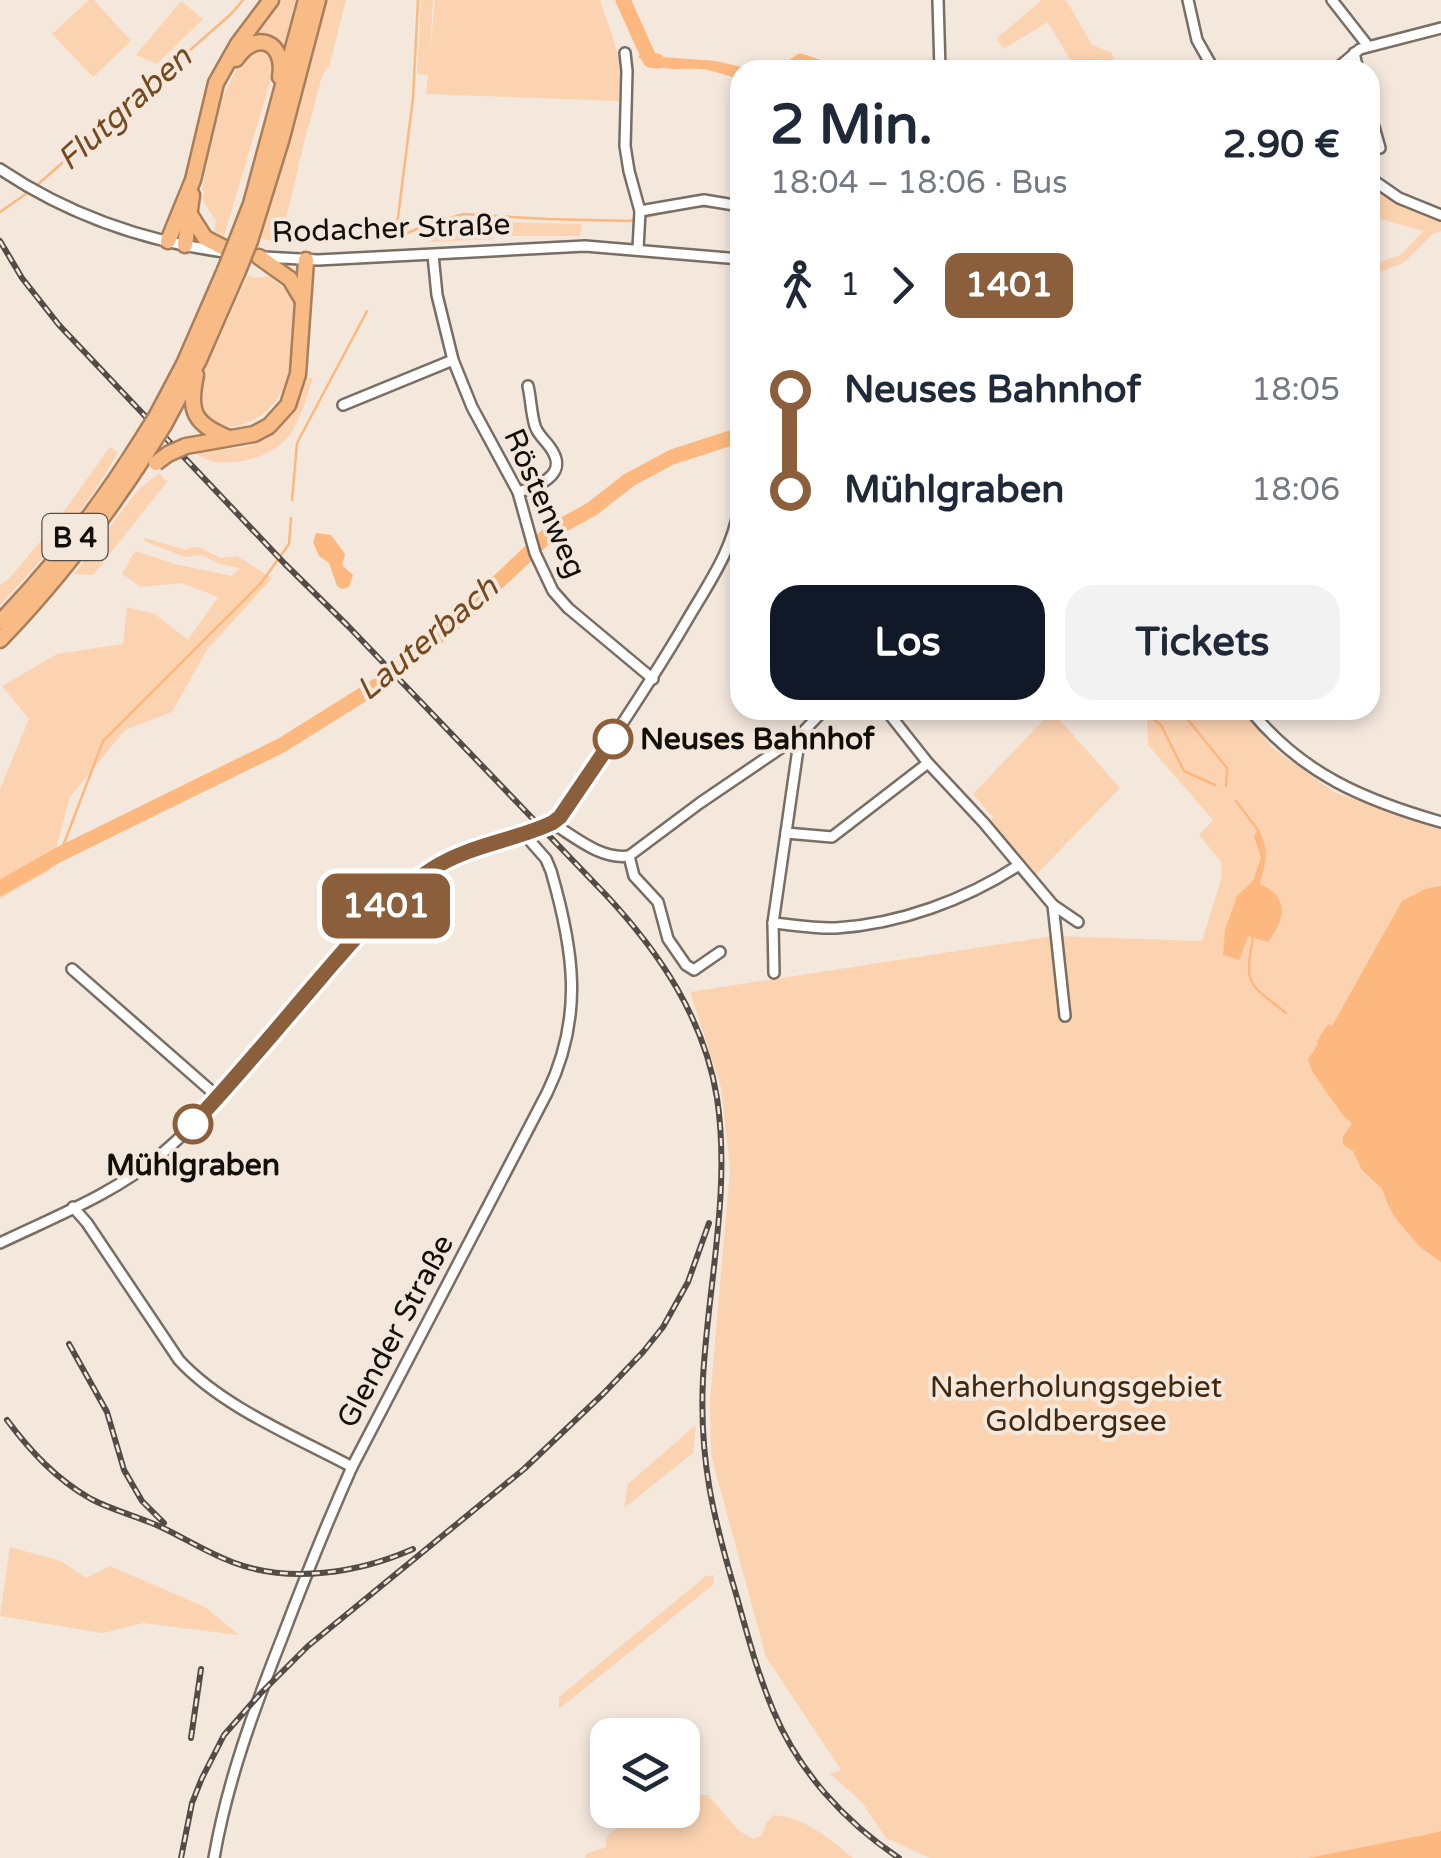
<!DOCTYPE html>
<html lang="de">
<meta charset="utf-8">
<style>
:root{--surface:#fff;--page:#f2f2f3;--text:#1f2937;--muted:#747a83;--accent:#111827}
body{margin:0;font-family:"Varela Round",sans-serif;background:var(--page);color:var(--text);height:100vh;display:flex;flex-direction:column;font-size:38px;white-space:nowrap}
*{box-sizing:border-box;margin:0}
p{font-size:32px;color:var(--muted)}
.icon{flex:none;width:55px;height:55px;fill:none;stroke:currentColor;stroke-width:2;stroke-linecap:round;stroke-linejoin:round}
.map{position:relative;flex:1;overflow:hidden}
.details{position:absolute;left:730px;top:60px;width:650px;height:660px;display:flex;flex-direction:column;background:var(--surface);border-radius:30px;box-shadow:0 5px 15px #0003}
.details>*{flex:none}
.badge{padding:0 20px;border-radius:15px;font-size:35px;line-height:65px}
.controls{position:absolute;left:590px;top:1718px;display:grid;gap:20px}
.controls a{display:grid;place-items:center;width:110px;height:110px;border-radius:20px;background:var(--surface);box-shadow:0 5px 15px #0003;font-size:50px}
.map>.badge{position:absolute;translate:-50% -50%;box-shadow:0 0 0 5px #fff}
.legs{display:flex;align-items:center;gap:15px;height:110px;padding:0 40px;font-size:32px}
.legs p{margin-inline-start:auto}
.overview{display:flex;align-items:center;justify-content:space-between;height:170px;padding:0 40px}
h1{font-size:55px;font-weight:800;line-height:75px}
.button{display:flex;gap:20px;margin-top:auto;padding:20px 40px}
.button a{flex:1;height:115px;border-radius:30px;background:var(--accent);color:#fff;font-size:40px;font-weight:800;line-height:115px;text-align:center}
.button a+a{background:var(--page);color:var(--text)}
ul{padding:0 40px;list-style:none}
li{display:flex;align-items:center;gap:35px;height:100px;font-size:38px}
li i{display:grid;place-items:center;width:15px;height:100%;margin:0 12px;background:currentColor}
li i::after{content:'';width:25px;height:25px;margin:-12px;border:8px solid;border-radius:50%;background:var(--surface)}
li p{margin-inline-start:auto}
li:first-child i{background:linear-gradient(#0000 50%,currentColor 0)}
li:last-child i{background:linear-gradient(currentColor 50%,#0000 0)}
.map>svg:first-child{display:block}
</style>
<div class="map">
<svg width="1441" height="1858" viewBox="0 0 1441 1858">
<rect width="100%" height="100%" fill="#f4e7dc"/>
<!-- green -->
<g fill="#fcd3b1">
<path d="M89,0H94L131,41L93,77L52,34Z"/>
<path d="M279,0H301L287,51L270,39L253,34Z"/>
<path d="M322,0H346L330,64L322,76L304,143L280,244L260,238L304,80Z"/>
<path d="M421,0H433L430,51L435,0H600C613,41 624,56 619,101L426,94L428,75L417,74Z"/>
<path d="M1042,0H1066L1092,45L1111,52L1118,70H1076L1048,22L1003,49L997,38Z"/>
<path d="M181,1L203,19L157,64L136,55Z"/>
<path d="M262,50L272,59L273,72L224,236L214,231L216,221L202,199L204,193L202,189L221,101L244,53Z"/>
<path d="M1370,183L1441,219V231L1433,234L1403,263L1370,276V265L1401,255L1423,231L1370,216Z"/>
<path d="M491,221L494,239L429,242L428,230L452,225Z"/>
<path d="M503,222L582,224L580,236H502Z"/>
<path d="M248,275L255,278L269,276L292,295C297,339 297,398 253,420C230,432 216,427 197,412L202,376Z"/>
<path d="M304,378H313C307,396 302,414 293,430C278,455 243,465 216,462C208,461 201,456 194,453C211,448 226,450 243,447C277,442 298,410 304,378Z"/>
<path d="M110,447L118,452C87,509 44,558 0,605V585L9,579L54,525Z"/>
<path d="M159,473L167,482L93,575L74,574L138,490Z"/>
<path d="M145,538L186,550L192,547L201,548L220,558L237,556L272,578L207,650L172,712L125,730L70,797L50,870L0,899V789L29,719L2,686L57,654L123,644L127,607L155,614L188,640L218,597L181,583L141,587L122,574L135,551L175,564L232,576L239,568L220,564L201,555L184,557L144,541Z"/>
<path d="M1132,710H1211L1214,713L1217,710H1243L1273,748L1334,792L1441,829V1858H930L886,1838L861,1801L830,1774L841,1770L766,1657L711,1455L710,1399L730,1170L721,1087L690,992L1053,936L1202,941L1222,876L1221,862L1199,835L1213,820L1148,745L1147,720Z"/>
<path d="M1052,711L1120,788L1034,877L988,822L993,817L973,794Z"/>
<path d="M696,1425L693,1453L624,1508L628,1484Z"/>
<path d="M10,1547L61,1561L86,1578L110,1566L205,1607L239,1635L143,1623L103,1633L0,1616Z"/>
<path d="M714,1575V1584L559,1709V1697L706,1576Z"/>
<path d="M683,1789L697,1795H708L739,1831L754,1839L761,1836L767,1822L774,1815C807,1818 828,1838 853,1858H585L586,1854L606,1847C605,1834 611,1834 619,1826C624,1821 624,1815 630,1810H682Z"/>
</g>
<!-- water -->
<g fill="#fcb87e">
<path d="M647,50L661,57L716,61L754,70H740V79C727,76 713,70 700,69C677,68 658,73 638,57Z"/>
<path d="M316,533L331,535L345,554L342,565L353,575L349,587L342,589L337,586L329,563L319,556L313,542Z"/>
<path d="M1258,828C1270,851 1266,859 1260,884C1290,897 1285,920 1268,942L1248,936L1239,960L1223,955L1225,930L1237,896L1253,881L1261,857L1254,837Z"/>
<path d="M1441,886V1262L1420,1247L1396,1219L1388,1205L1382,1189L1362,1170L1353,1151L1343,1144V1137L1352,1123L1344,1117L1312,1071L1308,1060L1318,1044L1317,1041L1328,1024L1332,1026L1402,901L1425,889Z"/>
<path d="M1441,1831V1858H1308L1429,1834Z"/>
</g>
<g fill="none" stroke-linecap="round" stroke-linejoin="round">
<!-- stream -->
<g stroke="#fcb87e" stroke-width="2.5">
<path d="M36,186L231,14L243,0"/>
<path d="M695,206L723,208L740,214"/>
<path d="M0,212L30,191"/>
<path d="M396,233L413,98L418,0"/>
<path d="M396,238L428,224L464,214L547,219L629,221L687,207"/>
<path d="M292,500L297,443L367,311"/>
<path d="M1142,710L1161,725L1184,771L1215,785"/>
<path d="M1180,710L1227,768L1226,786"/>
<path d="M1236,801L1258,830"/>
<path d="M60,854L103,741L261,583L289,544L291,518"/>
<path d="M1253,937C1244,986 1248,983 1286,1013"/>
</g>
<!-- river -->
<g stroke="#fcb87e" stroke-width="15">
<path d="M623,0L650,60L657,61"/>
<path d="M788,70L801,61L827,70"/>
<path d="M0,888L60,854L282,745L381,683L458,620L552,531L592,509L629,480L672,457L740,435"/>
</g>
<!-- minor casing -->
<g stroke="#796e64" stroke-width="14">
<g id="minor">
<path d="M938,0L940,70"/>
<path d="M1188,0L1197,40L1214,70"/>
<path d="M1332,0L1368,46"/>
<path d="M625,53L627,71L625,146L629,171L640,211L638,249"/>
<path d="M1354,53L1358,70"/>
<path d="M1335,70L1360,49L1441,28"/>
<path d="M1370,113L1380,148"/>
<path d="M0,169C67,214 144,241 224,252"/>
<path d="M1370,178L1399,198L1441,215"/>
<path d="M640,211L704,200L740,206"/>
<path d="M433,255L437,295L453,360L472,407L518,492L535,553L553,591L568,608L653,679"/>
<path d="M264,257L318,260L585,246L740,259"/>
<path d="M343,405L453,360"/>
<path d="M740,422C736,441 737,465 740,484"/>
<path d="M518,492C536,487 567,476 553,452C548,442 538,436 535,426C531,413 531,399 528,386"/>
<path d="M886,710L928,763L984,823L1053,905L1078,922"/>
<path d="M1250,710C1302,774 1364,800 1441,822"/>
<path d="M552,823C575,837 601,860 629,856L700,803L800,735L824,710"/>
<path d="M786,833L832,837L928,763"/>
<path d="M629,856L634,876L658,902L668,939L686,965L694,970L720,952"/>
<path d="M1053,905L1065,1016"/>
<path d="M773,923C794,925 815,929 836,928C900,924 965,900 1019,865"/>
<path d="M72,969L218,1097"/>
<path d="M774,973L773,923L800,735"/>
<path d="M73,1207L87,1223L179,1360C222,1407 296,1437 352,1467"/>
<path d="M0,1243C54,1217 114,1194 160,1155C221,1104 277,1029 329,968C352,941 375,914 403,891C427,871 452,857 482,846C508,837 538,835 560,817C603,752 647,689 686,622C710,581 733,550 740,503"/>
<path d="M214,1858C227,1782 254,1709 282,1638C304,1580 327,1523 352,1467L547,1093C584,1017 574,950 551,871L546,859L524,834"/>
</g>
</g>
<!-- highway casing -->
<g stroke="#a87e5b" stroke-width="19">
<g id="highway">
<path d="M236,59C256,29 286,42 280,77"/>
<path d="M191,216L205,238L236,254"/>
<path d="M237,240L251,204L306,0"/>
<path d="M168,241L193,180L216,83L238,44L271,0"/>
<path d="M250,241L281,141L318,0"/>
<path d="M185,245L192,195"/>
<path d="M259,257L290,279L302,299"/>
<path d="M196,375C188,412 194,424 229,438"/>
<path d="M156,417L184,364L225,270"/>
<path d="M164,425L199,360L238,271"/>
<path d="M186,446L254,434L269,426L288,405L298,374L306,260"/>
<path d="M0,622C53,567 99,508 139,444"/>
<path d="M0,640C55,583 104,519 147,452"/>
</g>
</g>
<!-- minor -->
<use href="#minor" stroke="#fff" stroke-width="9"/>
<!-- highway -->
<use href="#highway" stroke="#f8bb86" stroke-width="14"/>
<!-- rail casing -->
<g stroke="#534c46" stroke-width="6">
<g id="rail">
<path d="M0,241L22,278L59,325L285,564L348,626L606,895C660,953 704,1018 717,1098C731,1191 708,1285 703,1378C699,1459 713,1517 736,1594C747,1633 757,1672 773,1710C798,1771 845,1822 899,1858"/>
<path d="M69,1344L107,1412L124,1470L142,1501L164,1523"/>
<path d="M7,1420C31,1452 56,1479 91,1499C114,1511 140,1517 163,1528C186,1539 208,1553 232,1562C289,1584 359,1573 413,1549"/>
<path d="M191,1738L201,1669"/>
<path d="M181,1858L192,1803L202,1778L224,1735L260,1694L308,1646L524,1469L604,1393L643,1352L663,1327L688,1282L709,1223"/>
</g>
</g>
<!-- rail -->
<use href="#rail" stroke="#f4e7dc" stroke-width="2.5" stroke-dasharray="8" stroke-linecap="butt"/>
<!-- highway-bridge casing -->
<g stroke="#a87e5b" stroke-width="19" stroke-linecap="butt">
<g id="highway-bridge">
<path d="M225,270L237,240"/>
<path d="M238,271L250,241"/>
<path d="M139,444L156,417"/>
<path d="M147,452L164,425"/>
<path d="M156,463L168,454L186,446"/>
</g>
</g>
<!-- highway-bridge -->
<use href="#highway-bridge" stroke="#f8bb86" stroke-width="14"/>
</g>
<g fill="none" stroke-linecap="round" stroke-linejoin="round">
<!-- line-1 casing -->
<g stroke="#fff" stroke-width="22">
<path id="line-1" d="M193,1124C238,1076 280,1025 323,975C356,937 389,896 432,869C469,845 513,841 552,823L560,817L613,739"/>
</g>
<!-- line-1 -->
<use href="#line-1" stroke="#8b5e3c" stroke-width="15"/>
</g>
<!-- markers -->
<g fill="#fff" stroke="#8b5e3c" stroke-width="5">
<circle cx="613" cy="739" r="18"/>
<circle cx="193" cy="1124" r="18"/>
</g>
<g text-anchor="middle" stroke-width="8" stroke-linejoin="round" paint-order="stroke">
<!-- shield labels -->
<rect fill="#f4e7dc" stroke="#564f49" stroke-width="2.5" x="42.5" y="514" width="65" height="46" rx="8"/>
<g font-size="28" font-weight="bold" fill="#120e0a">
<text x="75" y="547">B 4</text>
</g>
<!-- street labels -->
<g font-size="30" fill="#120e0a" stroke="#f4e7dc">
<text transform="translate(391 228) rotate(-2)" y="10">Rodacher Straße</text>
<text transform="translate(545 503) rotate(66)" y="10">Röstenweg</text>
<text transform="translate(395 1331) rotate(-62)" y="10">Glender Straße</text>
</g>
<!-- stop labels -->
<g font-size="30" font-weight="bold" fill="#120e0a" stroke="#f4e7dc" text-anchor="start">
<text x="640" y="749">Neuses Bahnhof</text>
<text x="193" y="1175" text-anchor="middle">Mühlgraben</text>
</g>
<!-- park labels -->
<g font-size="30" fill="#43280f" stroke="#f4e7dc">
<text x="1076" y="1397">Naherholungsgebiet<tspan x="1076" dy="34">Goldbergsee</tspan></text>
</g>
<!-- water labels -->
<g font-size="32" font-style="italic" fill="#764a1f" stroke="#f4e7dc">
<text transform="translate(124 108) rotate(-42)" y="11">Flutgraben</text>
<text transform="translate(427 638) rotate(-40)" y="11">Lauterbach</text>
</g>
</g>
</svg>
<div class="controls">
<a><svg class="icon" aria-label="layers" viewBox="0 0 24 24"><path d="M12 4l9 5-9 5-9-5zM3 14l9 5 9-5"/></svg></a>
</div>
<b class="badge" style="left:386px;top:906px;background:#8b5e3c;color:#fff">1401</b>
<section class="details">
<div class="overview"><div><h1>2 Min.</h1><p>18:04 – 18:06 · Bus</p></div><b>2.90 €</b></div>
<div class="legs"><svg class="icon" aria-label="walk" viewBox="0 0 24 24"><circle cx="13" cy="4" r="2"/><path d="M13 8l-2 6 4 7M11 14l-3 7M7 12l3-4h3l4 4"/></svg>1<svg class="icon" aria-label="forward" viewBox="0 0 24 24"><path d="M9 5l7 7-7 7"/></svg><b class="badge" style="background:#8b5e3c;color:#fff">1401</b></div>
<ul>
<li><i style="color:#8b5e3c"></i><b>Neuses Bahnhof</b><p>18:05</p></li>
<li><i style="color:#8b5e3c"></i><b>Mühlgraben</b><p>18:06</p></li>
</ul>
<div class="button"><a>Los</a><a>Tickets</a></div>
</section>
</div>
